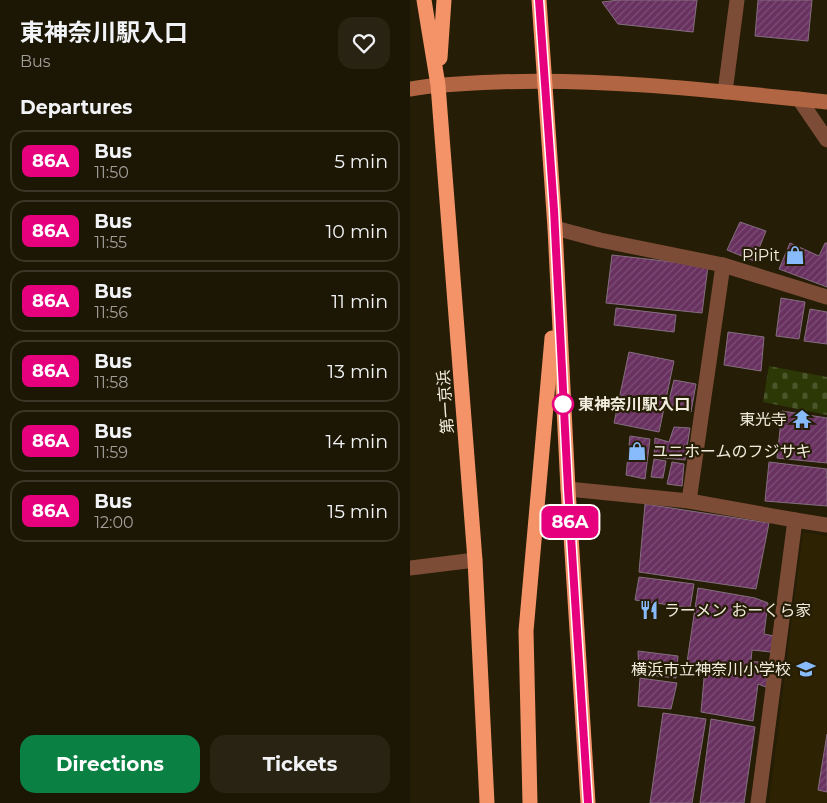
<!DOCTYPE html>
<meta charset="utf-8">
<style>
:root{--surface:#1c1604;--page:#292313;--text:#f1f3f6;--muted:#a09f9a;--line:#3a3526;--accent:#0b8043}
body{margin:0;font-family:Montserrat,"Noto Sans JP",sans-serif;background:var(--page);color:var(--text);height:100vh;display:flex;flex-direction:column;font-size:19px;white-space:nowrap}
*{box-sizing:border-box;margin:0}
p{font-size:16px;color:var(--muted)}
.icon{flex:none;width:28px;height:28px;fill:none;stroke:currentColor;stroke-width:2;stroke-linecap:round;stroke-linejoin:round}
.map{position:relative;flex:1;overflow:hidden}
.panel{display:flex;flex-direction:column;background:var(--surface);width:410px}
.panel>*{flex:none}
.badge{padding:0 10px;border-radius:8px;font-size:18px;line-height:32px}
.map>.badge{position:absolute;translate:-50% -50%;box-shadow:0 0 0 2px #fff}
h2{padding:0 20px;font-size:19px;line-height:45px}
.round{display:grid;place-items:center;flex:none;width:52px;height:52px;border-radius:15px;background:var(--page)}
.headline{display:flex;align-items:center;justify-content:space-between;height:85px;padding:0 20px}
h1{font-size:24px;font-weight:700;line-height:38px}
.action{display:flex;gap:10px;margin-top:auto;padding:10px 20px}
.action a{flex:1;height:58px;border-radius:15px;background:var(--accent);color:#fff;font-size:20px;font-weight:700;line-height:58px;text-align:center}
.action a+a{background:var(--page);color:var(--text)}
ul{padding:0;list-style:none}
li{display:flex;align-items:center;gap:15px;height:62px;margin:0 10px 8px;padding:0 10px;border:2px solid var(--line);border-radius:15px}
li div{flex:1}
li b{display:block;font-size:19px}
li em{font-style:normal}
li .badge{min-width:55px;font-weight:700;text-align:center}
main{display:flex;flex:1;min-height:0}
.map>svg:first-child{display:block}
</style>
<main>
<section class="panel">
<div class="headline"><div><h1>東神奈川駅入口</h1><p>Bus</p></div><a class="round"><svg class="icon" aria-label="heart" viewBox="0 0 24 24"><path d="M12 20l-8-8c-3-5 5-10 8-4 3-6 11-1 8 4z"/></svg></a></div>
<h2>Departures</h2>
<ul>
<li><span class="badge" style="background:#e6007e;color:#fff">86A</span><div><b>Bus</b><p>11:50</p></div><em>5 min</em></li>
<li><span class="badge" style="background:#e6007e;color:#fff">86A</span><div><b>Bus</b><p>11:55</p></div><em>10 min</em></li>
<li><span class="badge" style="background:#e6007e;color:#fff">86A</span><div><b>Bus</b><p>11:56</p></div><em>11 min</em></li>
<li><span class="badge" style="background:#e6007e;color:#fff">86A</span><div><b>Bus</b><p>11:58</p></div><em>13 min</em></li>
<li><span class="badge" style="background:#e6007e;color:#fff">86A</span><div><b>Bus</b><p>11:59</p></div><em>14 min</em></li>
<li><span class="badge" style="background:#e6007e;color:#fff">86A</span><div><b>Bus</b><p>12:00</p></div><em>15 min</em></li>
</ul>
<div class="action"><a>Directions</a><a>Tickets</a></div>
</section>
<div class="map">
<svg width="417" height="803" viewBox="0 0 417 803">
<defs>
<pattern id="cemetery-stones" width="16" height="16" patternUnits="userSpaceOnUse" patternTransform="scale(1.25)"><rect width="16" height="16" fill="#2c3907"/><path d="M2 7V4a2 2 0 0 1 4 0v3zM10 15v-3a2 2 0 0 1 4 0v3z" fill="#4b562b"/></pattern>
<pattern id="building-hatch" width="6" height="6" patternUnits="userSpaceOnUse" patternTransform="scale(1.25)"><rect width="6" height="6" fill="#683160"/><path d="M-1 1l2-2M0 6l6-6M5 7l2-2" fill="none" stroke="#7e4f76"/></pattern>
</defs>
<rect width="100%" height="100%" fill="#251d05"/>
<!-- built -->
<path fill="#2d2202" d="M393,532L417,536V803H359Z"/>
<!-- cemetery -->
<path fill="url(#cemetery-stones)" d="M359,366L417,377V415L353,402Z"/>
<!-- building -->
<g fill="url(#building-hatch)" stroke="#856e80">
<path d="M209,0H287L283,32L208,24L192,2Z"/>
<path d="M348,0H402L398,41L345,36Z"/>
<path d="M330,222L356,231L344,261L317,250Z"/>
<path d="M380,243L409,256L415,243H417V287L369,269Z"/>
<path d="M202,255L298,266L292,313L196,303Z"/>
<path d="M371,298L395,302L389,339L366,336Z"/>
<path d="M206,308L266,315L264,332L204,325Z"/>
<path d="M400,309L417,312V344L394,341Z"/>
<path d="M318,332L354,337L351,371L314,365Z"/>
<path d="M219,352L264,361L249,432L204,423Z"/>
<path d="M264,380L286,384L281,412L257,408Z"/>
<path d="M372,411L417,418V463L367,458Z"/>
<path d="M264,427L280,428L275,460L244,457L245,438L259,442Z"/>
<path d="M220,436L240,439L235,479L216,475Z"/>
<path d="M244,459L256,461L253,478L241,477Z"/>
<path d="M262,462L274,464L272,486L257,484Z"/>
<path d="M359,462L417,469L416,477H417V506L355,501Z"/>
<path d="M235,504L359,523L346,589L229,572Z"/>
<path d="M229,577L284,584L280,608L225,600Z"/>
<path d="M288,588L345,598L358,603L354,634L364,636L361,652L342,650L341,661L360,664L356,687L348,684L343,721L291,712L295,667L277,662Z"/>
<path d="M228,651L268,656L266,678L229,674Z"/>
<path d="M230,678L267,683L261,709L228,706Z"/>
<path d="M253,713L296,719L282,803H240Z"/>
<path d="M301,719L345,727L334,803H290Z"/>
<path d="M417,734V792L408,790Z"/>
</g>
<g fill="none" stroke-linecap="round" stroke-linejoin="round">
<!-- street -->
<g stroke="#7c4c37" stroke-width="15">
<path d="M315,92L327,0"/>
<path d="M389,99L417,140"/>
<path d="M145,228L190,240L313,265L417,297"/>
<path d="M158,489L279,501L385,520"/>
<path d="M279,501L313,265"/>
<path d="M0,568L65,560"/>
<path d="M348,803L385,520L417,525"/>
</g>
<!-- secondary -->
<path stroke="#b26542" stroke-width="15" d="M0,89C29,84 58,83 87,82C197,78 307,91 417,102"/>
<!-- highway -->
<g stroke="#f39367" stroke-width="15">
<path d="M14,0L28,85L65,560L77,803"/>
<path d="M129,0L145,228L158,489L178,803"/>
<path d="M30,58L34,0"/>
<path d="M120,803L116,631L142,338"/>
</g>
</g>
<g fill="none" stroke-linecap="round" stroke-linejoin="round">
<!-- line casing -->
<g stroke="#fff" stroke-width="11">
<path id="line" d="M129,0L144,210L158,489L178,803"/>
</g>
<!-- line -->
<use href="#line" stroke="#e6007e" stroke-width="8"/>
</g>
<!-- icons -->
<defs>
<g id="shop-bare" transform="scale(1.5)"><path d="M-5-2.5h2.3a2.7 3.5 0 0 1 5.4 0H5L5.5 6h-11ZM-1.5-2.5h3a1.5 2.3 0 0 0-3 0Z" fill="#87bbfc" stroke="#251d05" stroke-width="2.5" paint-order="stroke"/></g>
<g id="temple-bare" transform="scale(1.5)"><path d="M0-6L5-2H3V0L6.5 2.5H4V6H1.5V3h-3V6H-4V2.5H-6.5L-3 0V-2H-5Z" fill="#87bbfc" stroke="#251d05" stroke-width="2.5" paint-order="stroke"/></g>
<g id="restaurant-bare" transform="scale(1.5)"><path d="M-5-6h1v4h1v-4h1v4h1v-4h1v5L-1.5 .5V6h-2V.5L-5-1ZM5-6V6H3V1.5H1.5Q1.5-4 5-6Z" fill="#87bbfc" stroke="#251d05" stroke-width="2.5" paint-order="stroke"/></g>
<g id="school-bare" transform="scale(1.5)"><path d="M0-5L7-2L0 1L-7-2ZM-4 1L0 2.5L4 1V4Q0 6-4 4Z" fill="#87bbfc" stroke="#251d05" stroke-width="2.5" paint-order="stroke"/></g>
</defs>
<g fill-rule="evenodd">
<use href="#shop-bare" x="385" y="255"/>
<use href="#temple-bare" x="392" y="419"/>
<use href="#shop-bare" x="227" y="451"/>
<use href="#restaurant-bare" x="239" y="610"/>
<use href="#school-bare" x="396" y="669"/>
</g>
<!-- markers -->
<circle fill="#fff" stroke="#e6007e" stroke-width="2.5" cx="153" cy="404" r="10"/>
<g text-anchor="middle" stroke-width="4.5" stroke-linejoin="round" paint-order="stroke">
<!-- poi labels -->
<g font-size="16" fill="#f1ecdd" stroke="#251d05" text-anchor="end">
<text x="370" y="261">PiPit</text>
<text x="377" y="425">東光寺</text>
<text x="242" y="457" text-anchor="start">ユニホームのフジサキ</text>
<text x="254" y="616" text-anchor="start">ラーメン おーくら家</text>
<text x="381" y="675">横浜市立神奈川小学校</text>
</g>
<!-- street labels -->
<g font-size="16" fill="#f1ecdd" stroke="#251d05">
<text transform="translate(35 402) rotate(-94)" y="6">第一京浜</text>
</g>
<!-- stop labels -->
<g font-size="16" font-weight="bold" fill="#f1ecdd" stroke="#251d05" text-anchor="start">
<text x="168" y="410">東神奈川駅入口</text>
</g>
</g>
</svg>
<b class="badge" style="left:160px;top:522px;background:#e6007e;color:#fff">86A</b>
</div>
</main>
